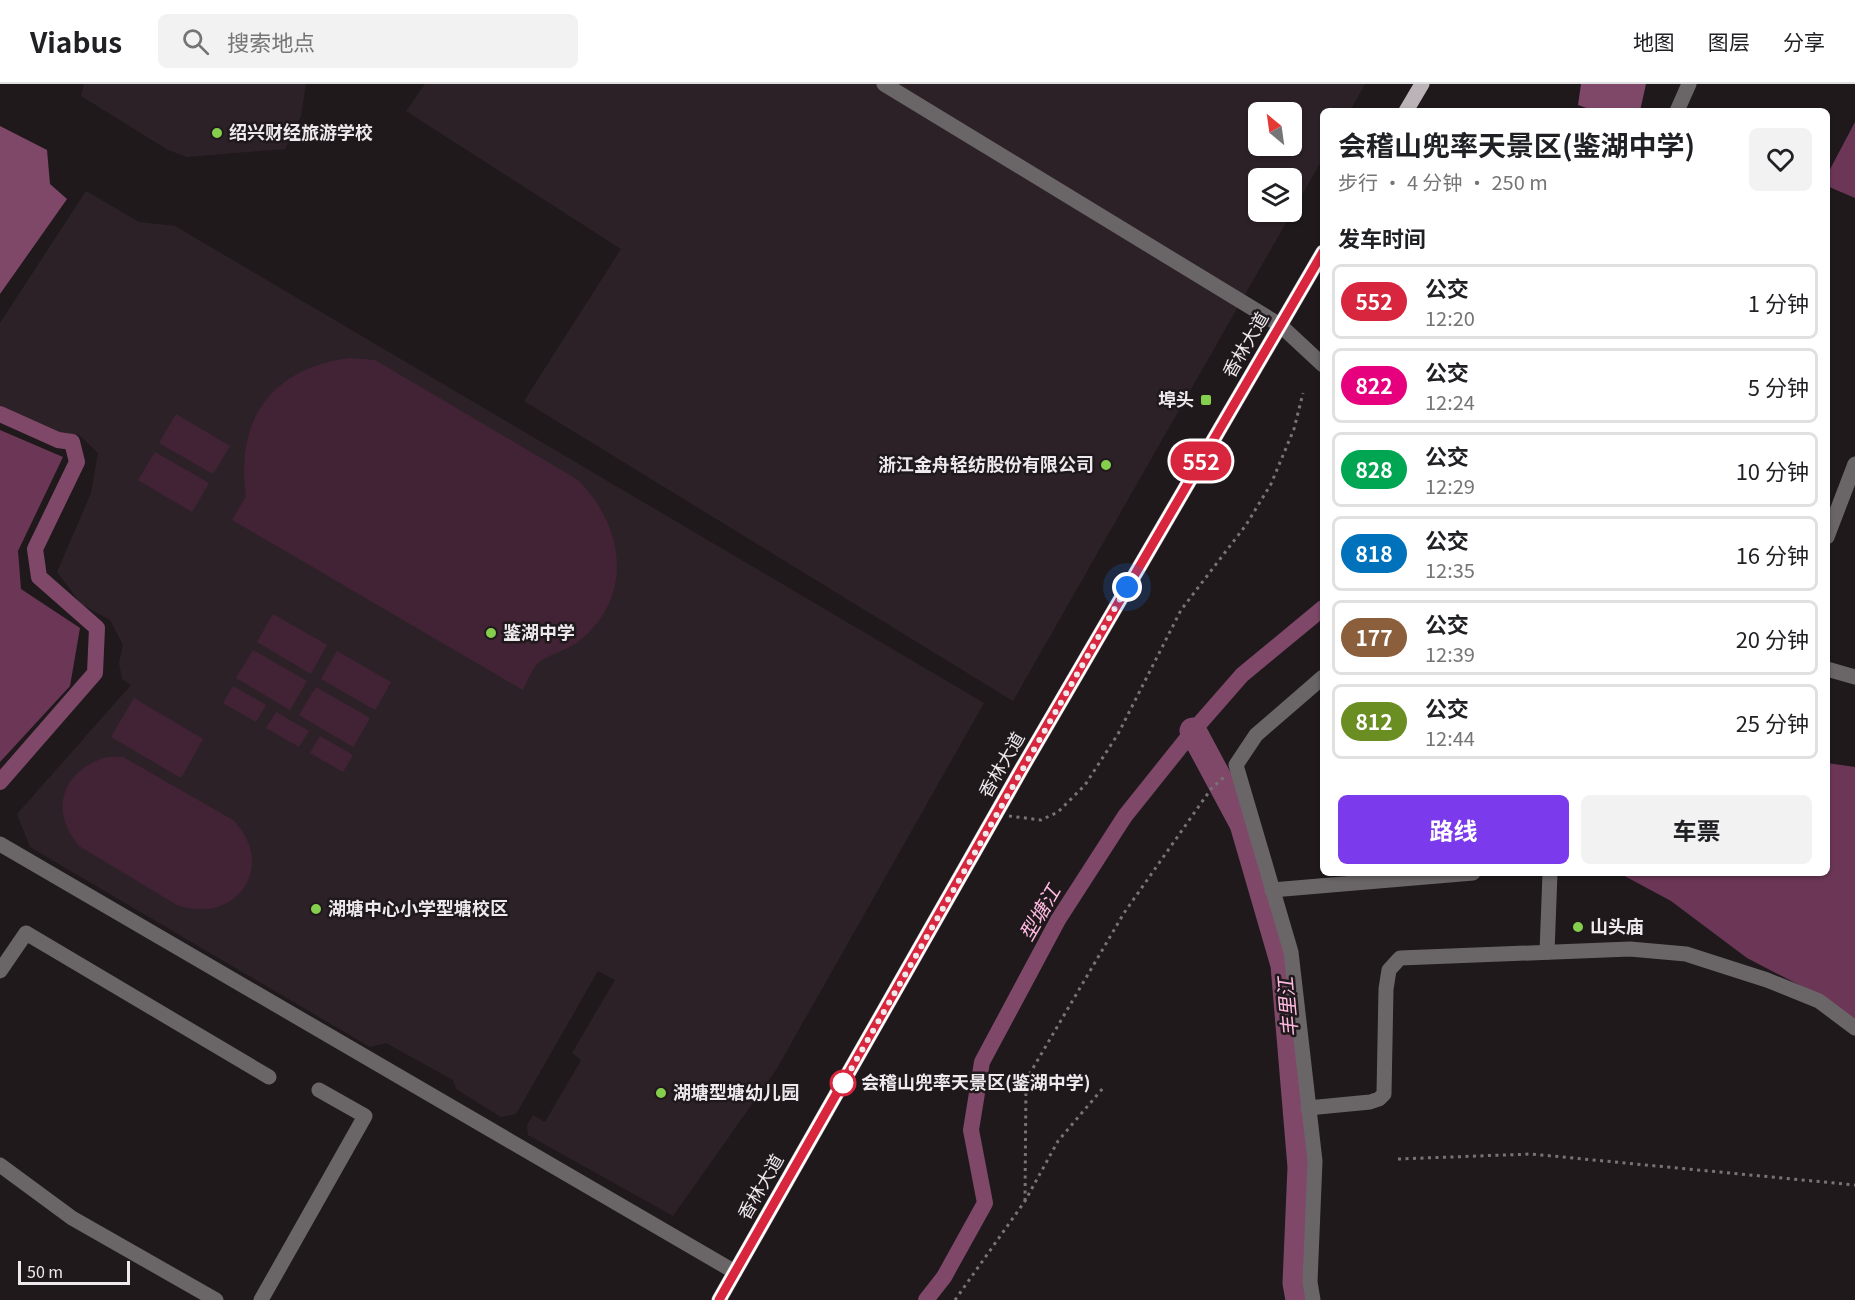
<!DOCTYPE html>
<html lang="zh">
<meta charset="utf-8">
<style>
:root{--surface:#fff;--page:#f2f2f2;--text:#202124;--muted:#757577;--line:#e0e0e0;--accent:#7c3aed}
body{margin:0;font-family:Georgia,"Noto Sans SC",serif;background:var(--page);color:var(--text);height:100vh;display:flex;flex-direction:column;font-size:22px;white-space:nowrap}
*{box-sizing:border-box;margin:0}
p{font-size:20px;color:var(--muted)}
.icon{flex:none;width:33px;height:33px;fill:none;stroke:currentColor;stroke-width:2;stroke-linecap:round;stroke-linejoin:round}
.map{position:relative;flex:1;overflow:hidden}
.drawer{position:absolute;left:1320px;top:24px;width:510px;height:768px;display:flex;flex-direction:column;background:var(--surface);border-radius:9px;box-shadow:0 2px 4px #0004}
.drawer>*{flex:none}
.badge{padding:0 12px;border-radius:20px;font-size:21px;line-height:39px}
.needle{width:39px;rotate:331deg}
.fabs{position:absolute;left:1248px;top:18px;display:grid;gap:12px}
.fabs a{display:grid;place-items:center;width:54px;height:54px;border-radius:9px;background:var(--surface);box-shadow:0 2px 4px #0004;font-size:30px}
.scale{position:absolute;left:18px;bottom:15px;width:112px;box-sizing:border-box;padding-left:6px;border:3px solid #eee9ec;border-top:0;font-size:16px;line-height:21px;white-space:nowrap;color:#eee9ec;-webkit-text-stroke:4px #1f191c;paint-order:stroke}
.you{position:absolute;width:30px;height:30px;margin:-15px;border:4px solid #fff;border-radius:50%;background:#1a73e8;box-shadow:0 0 0 9px #1a73e833}
.map>.badge{position:absolute;translate:-50% -50%;box-shadow:0 0 0 3px #fff}
h2{padding:0 18px;font-size:22px;line-height:54px}
.round{display:grid;place-items:center;flex:none;width:63px;height:63px;border-radius:9px;background:var(--page)}
.overview{display:flex;align-items:center;justify-content:space-between;height:102px;padding:0 18px}
h1{font-size:28px;font-weight:700;line-height:45px}
.button{display:flex;gap:12px;margin-top:auto;padding:12px 18px}
.button a{flex:1;height:69px;border-radius:9px;background:var(--accent);color:#fff;font-size:24px;font-weight:700;line-height:69px;text-align:center}
.button a+a{background:var(--page);color:var(--text)}
ul{padding:0;list-style:none}
li{display:flex;align-items:center;gap:18px;height:75px;margin:0 12px 9px;padding:0 6px;border:3px solid var(--line);border-radius:9px}
li div{flex:1}
li b{display:block;font-size:22px}
li em{font-style:normal}
li .badge{min-width:66px;font-weight:700;text-align:center}
header{display:flex;align-items:center;gap:36px;box-sizing:border-box;height:84px;padding:0 30px;background:var(--surface);border-bottom:2px solid var(--line)}
header strong{font-size:28px}
nav{display:flex;gap:33px;margin-inline-start:auto;font-size:21px}
.search{width:420px;height:54px;background:var(--page);display:flex;align-items:center;gap:15px;box-sizing:border-box;padding:0 21px;border-radius:9px;color:var(--muted);font-size:22px}
.map>svg:first-child{display:block}
</style>
<header>
<strong>Viabus</strong>
<div class="search"><svg class="icon" aria-label="search" viewBox="0 0 24 24"><circle cx="10" cy="10" r="6"/><path d="M15 15l6 6"/></svg>搜索地点</div>
<nav><a>地图</a><a>图层</a><a>分享</a></nav>
</header>
<div class="map">
<svg width="1855" height="1216" viewBox="0 0 1855 1216">
<rect width="100%" height="100%" fill="#1f191c"/>
<!-- built -->
<g fill="#2d2128" fill-rule="evenodd">
<path d="M84,0H306L301,32L285,65L187,73L168,66L81,12Z"/>
<path d="M425,0H1365L1350,27H1323V74L1013,617L524,317L621,165L406,27ZM1258,28H1292V62H1258ZM1258,94H1292V128H1258Z"/>
<path d="M86,107L139,138L175,142L984,619L776,986L673,1132L528,1051L527,1041L533,1031L545,1038L581,976L572,969L615,896L598,887L516,1030L501,1033L456,1005L453,996L386,959L370,963L30,763L17,730L131,601L122,595L119,579L123,561L110,536L81,520L57,488L91,409L98,369L79,351L55,350L0,325V239Z"/>
</g>
<!-- green -->
<g fill="#412335">
<path d="M350,274L375,276L578,396C624,442 635,512 579,557C568,566 546,572 539,578C532,585 527,598 523,606L232,436L246,412C235,335 272,284 350,274Z"/>
<path d="M176,330L230,362L213,390L159,359Z"/>
<path d="M155,368L209,399L192,428L138,396Z"/>
<path d="M273,530L327,561L311,590L257,558Z"/>
<path d="M253,566L307,597L290,626L236,594Z"/>
<path d="M337,567L391,598L375,626L321,595Z"/>
<path d="M233,602L266,621L256,638L223,619Z"/>
<path d="M316,603L370,634L353,663L299,631Z"/>
<path d="M134,614L203,655L181,694L111,653Z"/>
<path d="M276,628L309,647L299,663L266,644Z"/>
<path d="M320,652L353,671L343,688L310,669Z"/>
<path d="M107,673H123L233,736C278,782 236,842 177,821L79,762C48,725 63,686 107,673Z"/>
</g>
<!-- forest -->
<g fill="#6c3757">
<path d="M1855,38V114L1827,102V91Z"/>
<path d="M0,346L63,373L18,467L21,505L80,544L70,602L0,678Z"/>
<path d="M1827,679L1855,683V937L1822,913L1747,874L1671,817L1619,789H1827Z"/>
</g>
<!-- water -->
<g fill="#7f4869">
<path d="M1581,0H1646L1640,27H1595L1578,21Z"/>
<path d="M0,42L47,66L50,100L67,115L0,210Z"/>
</g>
<g fill="none" stroke-linecap="round" stroke-linejoin="round">
<!-- canal -->
<g stroke="#7f4869" stroke-width="16">
<path d="M0,330L58,356L72,358L77,378L35,465L39,493L97,544L95,589L0,698"/>
<path d="M926,1216L944,1193L985,1119L971,1046L982,978L1058,836L1125,732L1193,647L1242,591L1323,524"/>
</g>
<!-- river -->
<path stroke="#7f4869" stroke-width="27" d="M1193,647L1243,740L1284,881L1301,1083L1296,1199L1299,1216"/>
<!-- path -->
<g stroke="#797376" stroke-width="3" stroke-dasharray="3 4.5" stroke-linecap="butt">
<path d="M1009,732L1041,736L1058,728L1085,701L1118,650L1181,526L1246,441L1271,400L1294,345L1303,309"/>
<path d="M1398,1075L1531,1070L1855,1101"/>
<path d="M1025,1117L1026,996L1124,829L1211,705L1224,693"/>
<path d="M955,1216L1025,1117L1058,1057L1103,1004"/>
</g>
<!-- minor -->
<g stroke="#6a6668" stroke-width="15">
<path d="M884,0L1280,241L1323,281"/>
<path d="M1677,27L1689,0"/>
<path d="M1827,453L1855,380"/>
<path d="M1827,585L1855,593"/>
<path d="M0,760L735,1188"/>
<path d="M1272,806L1473,789"/>
<path d="M1547,868L1550,789"/>
<path d="M0,887L26,849L269,993"/>
<path d="M1308,1024L1370,1018L1379,1015L1384,1010L1386,905L1389,886L1400,874L1630,865L1686,870L1767,896L1819,917L1855,944"/>
<path d="M0,1081L72,1134L216,1216"/>
<path d="M261,1216L365,1032L319,1006"/>
<path d="M1313,1216L1310,1198L1315,1077L1291,868L1236,681L1256,651L1323,593"/>
</g>
<!-- major -->
<g stroke="#bbb3b7" stroke-width="15">
<path d="M1406,27L1422,0"/>
<path d="M719,1216L1022,684L1323,168"/>
</g>
</g>
<g fill="none" stroke-linecap="round" stroke-linejoin="round">
<!-- line casing -->
<g stroke="#fff" stroke-width="14">
<path id="line" d="M719,1216L1022,684L1323,168"/>
</g>
<!-- line -->
<use href="#line" stroke="#d7263d" stroke-width="9"/>
<!-- walk -->
<path stroke="#eee9ec" stroke-width="6" stroke-dasharray="0 10.8" d="M843,999L842,1001L1127,503"/>
</g>
<!-- markers -->
<g fill="#85cf4d" stroke="#1f191c" stroke-width="2">
<circle cx="217" cy="49" r="6"/>
<rect x="1200" y="310" width="12" height="12" rx="3"/>
<circle cx="1106" cy="381" r="6"/>
<circle cx="491" cy="549" r="6"/>
<circle cx="316" cy="825" r="6"/>
<circle cx="1578" cy="843" r="6"/>
<circle cx="661" cy="1009" r="6"/>
</g>
<circle fill="#fff" stroke="#d7263d" stroke-width="3" cx="843" cy="999" r="12"/>
<g text-anchor="middle" stroke-width="5" stroke-linejoin="round" paint-order="stroke">
<!-- poi labels -->
<g font-size="18" font-weight="bold" fill="#eee9ec" stroke="#1f191c" text-anchor="start">
<text x="229" y="55">绍兴财经旅游学校</text>
<text x="1194" y="322" text-anchor="end">埠头</text>
<text x="1094" y="387" text-anchor="end">浙江金舟轻纺股份有限公司</text>
<text x="503" y="555">鉴湖中学</text>
<text x="328" y="831">湖塘中心小学型塘校区</text>
<text x="1590" y="849">山头庙</text>
<text x="673" y="1015">湖塘型塘幼儿园</text>
</g>
<!-- street labels -->
<g font-size="18" fill="#eee9ec" stroke="#1f191c">
<text transform="translate(1246 261) rotate(-60)" y="6">香林大道</text>
<text transform="translate(1002 681) rotate(-60)" y="6">香林大道</text>
<text transform="translate(761 1103) rotate(-60)" y="6">香林大道</text>
</g>
<!-- stop labels -->
<g font-size="18" font-weight="bold" fill="#eee9ec" stroke="#1f191c" text-anchor="start">
<text x="861" y="1005">会稽山兜率天景区(鉴湖中学)</text>
</g>
<!-- water labels -->
<g font-size="20" font-style="italic" fill="#ffbae1" stroke="#1f191c">
<text transform="translate(1040 829) rotate(-60)" y="7">型塘江</text>
<text transform="translate(1288 923) rotate(-95)" y="7">丰里江</text>
</g>
</g>
</svg>
<div class="fabs">
<a><svg class="needle" viewBox="-14 -14 28 28"><path d="M0-13l5 13h-10z" fill="#e53935"/><path d="M0 13l5-13h-10z" fill="#757577"/></svg></a>
<a><svg class="icon" aria-label="layers" viewBox="0 0 24 24"><path d="M12 4l9 5-9 5-9-5zM3 14l9 5 9-5"/></svg></a>
</div>
<div class="scale">50 m</div>
<div class="you" style="left:1127px;top:503px"></div>
<b class="badge" style="left:1201px;top:377px;background:#d7263d;color:#fff">552</b>
<section class="drawer">
<div class="overview"><div><h1>会稽山兜率天景区(鉴湖中学)</h1><p>步行 · 4 分钟 · 250 m</p></div><a class="round"><svg class="icon" aria-label="heart" viewBox="0 0 24 24"><path d="M12 20l-8-8c-3-5 5-10 8-4 3-6 11-1 8 4z"/></svg></a></div>
<h2>发车时间</h2>
<ul>
<li><span class="badge" style="background:#d7263d;color:#fff">552</span><div><b>公交</b><p>12:20</p></div><em>1 分钟</em></li>
<li><span class="badge" style="background:#e6007e;color:#fff">822</span><div><b>公交</b><p>12:24</p></div><em>5 分钟</em></li>
<li><span class="badge" style="background:#00a651;color:#fff">828</span><div><b>公交</b><p>12:29</p></div><em>10 分钟</em></li>
<li><span class="badge" style="background:#0072bc;color:#fff">818</span><div><b>公交</b><p>12:35</p></div><em>16 分钟</em></li>
<li><span class="badge" style="background:#8b5e3c;color:#fff">177</span><div><b>公交</b><p>12:39</p></div><em>20 分钟</em></li>
<li><span class="badge" style="background:#6b8e23;color:#fff">812</span><div><b>公交</b><p>12:44</p></div><em>25 分钟</em></li>
</ul>
<div class="button"><a>路线</a><a>车票</a></div>
</section>
</div>
